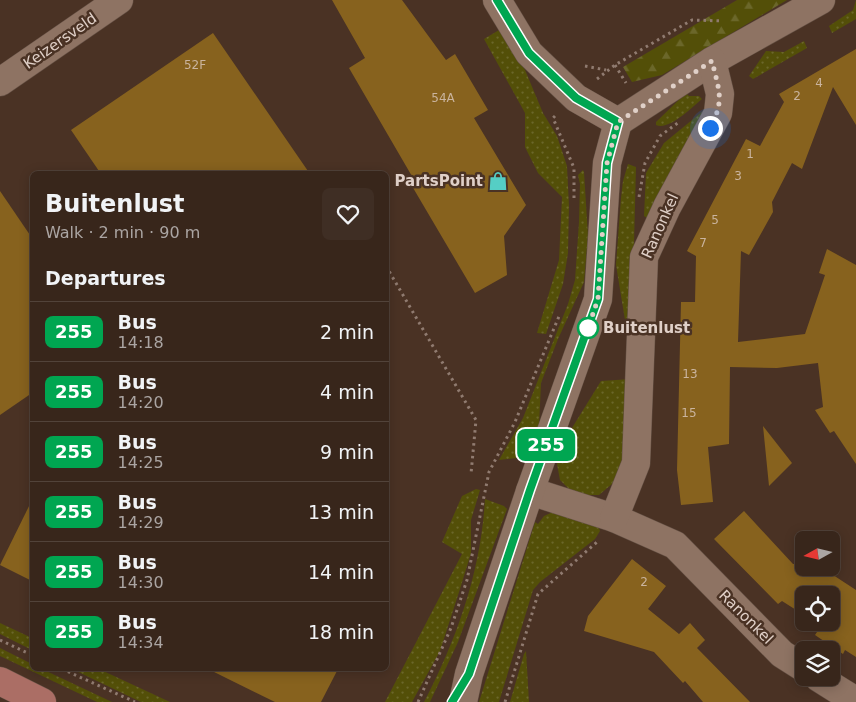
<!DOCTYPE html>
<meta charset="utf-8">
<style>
:root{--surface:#38261b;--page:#3f2e24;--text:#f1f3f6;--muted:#aba5a3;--line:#52433a}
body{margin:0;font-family:"DejaVu Sans",sans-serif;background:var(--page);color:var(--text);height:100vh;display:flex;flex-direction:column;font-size:19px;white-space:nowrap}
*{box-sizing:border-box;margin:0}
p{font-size:16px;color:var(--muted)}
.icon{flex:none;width:28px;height:28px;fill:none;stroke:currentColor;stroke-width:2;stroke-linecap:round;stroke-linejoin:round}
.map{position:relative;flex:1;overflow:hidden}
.panel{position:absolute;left:30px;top:171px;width:359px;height:500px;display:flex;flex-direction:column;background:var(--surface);border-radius:8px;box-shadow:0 2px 12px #0003,0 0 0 1px var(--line)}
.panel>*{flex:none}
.badge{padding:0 10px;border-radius:8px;font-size:18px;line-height:32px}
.needle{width:32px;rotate:262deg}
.tools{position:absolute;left:795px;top:531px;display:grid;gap:10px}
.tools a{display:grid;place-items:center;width:45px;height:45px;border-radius:8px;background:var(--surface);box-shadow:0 2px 12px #0003,0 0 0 1px var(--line);font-size:25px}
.you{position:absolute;width:25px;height:25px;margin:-12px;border:4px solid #fff;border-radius:50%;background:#1a73e8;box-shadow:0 0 0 8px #1a73e833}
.map>.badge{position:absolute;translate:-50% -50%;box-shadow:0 0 0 2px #fff}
h2{padding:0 15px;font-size:19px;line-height:45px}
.round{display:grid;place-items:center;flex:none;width:52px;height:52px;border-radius:8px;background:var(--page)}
.summary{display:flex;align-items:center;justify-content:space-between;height:85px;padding:0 15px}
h1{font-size:24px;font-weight:700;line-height:38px}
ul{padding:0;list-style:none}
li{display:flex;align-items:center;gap:15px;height:60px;padding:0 15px;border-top:1px solid var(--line)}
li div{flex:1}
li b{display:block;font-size:19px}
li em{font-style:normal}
li .badge{min-width:55px;font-weight:700;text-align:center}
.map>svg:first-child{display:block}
</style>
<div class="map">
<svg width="856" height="702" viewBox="0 0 856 702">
<defs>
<pattern id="grass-dots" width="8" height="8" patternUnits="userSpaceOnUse" patternTransform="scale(1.25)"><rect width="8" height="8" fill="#534f08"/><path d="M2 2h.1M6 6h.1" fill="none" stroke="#6b672a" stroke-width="1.8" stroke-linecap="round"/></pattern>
<pattern id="forest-firs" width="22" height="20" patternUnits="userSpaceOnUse" patternTransform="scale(1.25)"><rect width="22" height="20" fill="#534f08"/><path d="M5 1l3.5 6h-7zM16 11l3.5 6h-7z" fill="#6b672a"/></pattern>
</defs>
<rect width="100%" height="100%" fill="#4a3224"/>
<!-- grass -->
<g fill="url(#grass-dots)">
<path d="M856,0V19L832,33L829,26L853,10Z"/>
<path d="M499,30L525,70L543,113L557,136L567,166L569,206L568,253L563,284L546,334L537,333L559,260L562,197L538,173L525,147V113L484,39Z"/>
<path d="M804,41L807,48L753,79L749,76L766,51L784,52Z"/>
<path d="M686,93L689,96H699L702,99C692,107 669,131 656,125V122Z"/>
<path d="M703,111L704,113L647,218L644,216L646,173L664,143Z"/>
<path d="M628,164L636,167L632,320H625L616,265L621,198L623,181Z"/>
<path d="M583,170L584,172L588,236L584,282L558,339L541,383L539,426L527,458L525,457L499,460L523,418L568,304L575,280L579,222L580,184L578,175Z"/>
<path d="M631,379L622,465L612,484L599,495H581L569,489L560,480L557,464L567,436L601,381Z"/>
<path d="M476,489L480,490L471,520V553L460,589L440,651L412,702H385L462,554L442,542L462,496Z"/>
<path d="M485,499L504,506L507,509L458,642L430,702H424C457,639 481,571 485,499Z"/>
<path d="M555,511L598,526L600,531L595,539L540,582L533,590L499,702H479L535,522L538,524L544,516Z"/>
<path d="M0,623L32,638V650L0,634Z"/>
<path d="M0,648L32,664V669H42L112,702H97L0,656Z"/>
<path d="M526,651L529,702H510L524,654Z"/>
<path d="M72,669H99L170,702H141Z"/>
</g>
<!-- forest -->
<path fill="url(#forest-firs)" d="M737,0H787L662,75L632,82L623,67Z"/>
<!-- building -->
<g fill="#87621e">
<path d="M332,0H402L446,60L455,54L488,110L474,118L526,205L504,236L507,275L475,293L409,181L413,178L349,68L365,58Z"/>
<path d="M213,33L310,174H101L71,130Z"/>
<path d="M856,49V125L833,87L802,169L792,163L772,202L773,212L749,255L741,251L738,342L805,334L825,275L819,273L827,249L856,265V464L834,431L830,433L815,410L823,407L818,363L777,368L730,367L729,444L708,447L713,502L681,505L677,470L681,302H695L696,256L687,251L746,139L760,146L784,102L779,94Z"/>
<path d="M0,191L32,238V393L0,415Z"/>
<path d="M763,426L792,463L769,486Z"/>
<path d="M32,500V581L0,565Z"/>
<path d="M744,511L793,564H804V568H831V565H838L830,573L856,590V657L845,650L843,654L815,635L821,626L815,622H831V595H804V615L782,601L778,604L714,539Z"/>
<path d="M632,559L666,586L648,609L679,634L690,623L705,640L697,648L750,702H703L685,681L683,683L654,652L584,631L588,616Z"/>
<path d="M208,669H338L321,702H275Z"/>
</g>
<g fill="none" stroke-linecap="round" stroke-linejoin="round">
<!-- minor casing -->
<g stroke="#645044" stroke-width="29">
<g id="minor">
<path d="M497,0L529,53L576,98L618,122"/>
<path d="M0,82L119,0"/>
<path d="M618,122L712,61L821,0"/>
<path d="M530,491L614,518L675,545L782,654L804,668"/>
<path d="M614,518L636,463L644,257L667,207L718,113L720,94L712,61"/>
<path d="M819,678L851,698L856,699"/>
<path d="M463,702L469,674L530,491L598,299L607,163L618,122"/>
</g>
</g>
<!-- major casing -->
<g stroke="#645044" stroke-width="29">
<path id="major" d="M0,681L42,702"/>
</g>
<!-- path -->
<g stroke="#907b70" stroke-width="3" stroke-dasharray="2.5 4" stroke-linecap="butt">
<path d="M615,65L626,83"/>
<path d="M585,66L606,70"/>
<path d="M597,79L615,65L692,20L723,21"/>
<path d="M555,116L553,118L574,168V200"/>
<path d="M639,197L645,163L660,136L679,122"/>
<path d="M386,266L476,420L471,474"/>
<path d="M0,640L32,655"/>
<path d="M62,669L135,702"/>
<path d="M418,702L451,628L467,580L489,472L515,422L560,314"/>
<path d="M505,702L538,594L597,542"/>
</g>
<!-- minor -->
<use href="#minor" stroke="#8e7363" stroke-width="28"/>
<!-- major -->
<use href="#major" stroke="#ab6e65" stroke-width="28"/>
</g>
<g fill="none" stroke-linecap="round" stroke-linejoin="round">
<!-- line casing -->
<g stroke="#fff" stroke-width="11">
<path id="line" d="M452,702L469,674L530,490L598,299L607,163L618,122L576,98L529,53L497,0"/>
</g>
<!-- line -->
<use href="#line" stroke="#00a651" stroke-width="8"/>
<!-- walk -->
<path stroke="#e0d0c8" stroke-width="5" stroke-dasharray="0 9" d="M588,328L586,334L598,299L607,163L618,122L712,61C719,91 725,100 710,128"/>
</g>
<!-- icons -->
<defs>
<g id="shop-bare" transform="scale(1.5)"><path d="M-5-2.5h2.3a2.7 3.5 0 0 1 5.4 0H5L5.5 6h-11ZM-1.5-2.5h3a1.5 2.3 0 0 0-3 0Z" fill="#55cec5" stroke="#4a3224" stroke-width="2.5" paint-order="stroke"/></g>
</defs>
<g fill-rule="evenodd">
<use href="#shop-bare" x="498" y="181"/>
</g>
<!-- markers -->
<circle fill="#fff" stroke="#00a651" stroke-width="2.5" cx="588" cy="328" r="10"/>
<g text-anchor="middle" stroke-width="5" stroke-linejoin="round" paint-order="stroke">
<!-- number labels -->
<g font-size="12" fill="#cab49e">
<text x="195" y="69">52F</text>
<text x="819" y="87">4</text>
<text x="797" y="100">2</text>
<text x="443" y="102">54A</text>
<text x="750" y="158">1</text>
<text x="738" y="180">3</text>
<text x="715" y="224">5</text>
<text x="703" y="247">7</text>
<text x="690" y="378">13</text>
<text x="689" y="417">15</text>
<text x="644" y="586">2</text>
</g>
<!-- street labels -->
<g font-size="15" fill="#e0d0c8" stroke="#4a3224">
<text transform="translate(60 41) rotate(-35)" y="5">Keizersveld</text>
<text transform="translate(660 226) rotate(-66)" y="5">Ranonkel</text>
<text transform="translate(746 617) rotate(45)" y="5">Ranonkel</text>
</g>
<!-- poi labels -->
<g font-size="15" font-weight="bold" fill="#e0d0c8" stroke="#4a3224" text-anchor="end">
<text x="483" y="186">PartsPoint</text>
</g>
<!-- stop labels -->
<g font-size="15" font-weight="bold" fill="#e0d0c8" stroke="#4a3224" text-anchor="start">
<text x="603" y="333">Buitenlust</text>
</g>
</g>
</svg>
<div class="tools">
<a><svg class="needle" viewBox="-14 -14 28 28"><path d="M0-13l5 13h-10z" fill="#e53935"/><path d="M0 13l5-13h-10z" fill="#aba5a3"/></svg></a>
<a><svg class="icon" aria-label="locate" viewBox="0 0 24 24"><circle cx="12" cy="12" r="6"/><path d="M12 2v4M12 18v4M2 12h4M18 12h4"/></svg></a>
<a><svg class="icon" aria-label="layers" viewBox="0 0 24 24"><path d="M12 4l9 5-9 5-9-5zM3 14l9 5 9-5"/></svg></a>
</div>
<div class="you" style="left:710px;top:128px"></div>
<b class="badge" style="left:546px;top:445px;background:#00a651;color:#fff">255</b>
<section class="panel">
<div class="summary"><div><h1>Buitenlust</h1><p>Walk · 2 min · 90 m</p></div><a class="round"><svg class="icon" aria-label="heart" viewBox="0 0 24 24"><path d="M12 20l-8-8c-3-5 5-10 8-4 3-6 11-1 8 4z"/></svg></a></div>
<h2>Departures</h2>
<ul>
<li><span class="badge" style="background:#00a651;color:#fff">255</span><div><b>Bus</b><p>14:18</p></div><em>2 min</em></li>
<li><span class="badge" style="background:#00a651;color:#fff">255</span><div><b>Bus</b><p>14:20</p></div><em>4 min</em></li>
<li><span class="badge" style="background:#00a651;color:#fff">255</span><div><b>Bus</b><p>14:25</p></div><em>9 min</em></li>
<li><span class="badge" style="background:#00a651;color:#fff">255</span><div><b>Bus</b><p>14:29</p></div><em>13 min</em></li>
<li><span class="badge" style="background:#00a651;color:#fff">255</span><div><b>Bus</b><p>14:30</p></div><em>14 min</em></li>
<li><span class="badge" style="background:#00a651;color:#fff">255</span><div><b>Bus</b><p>14:34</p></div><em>18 min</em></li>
</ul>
</section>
</div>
